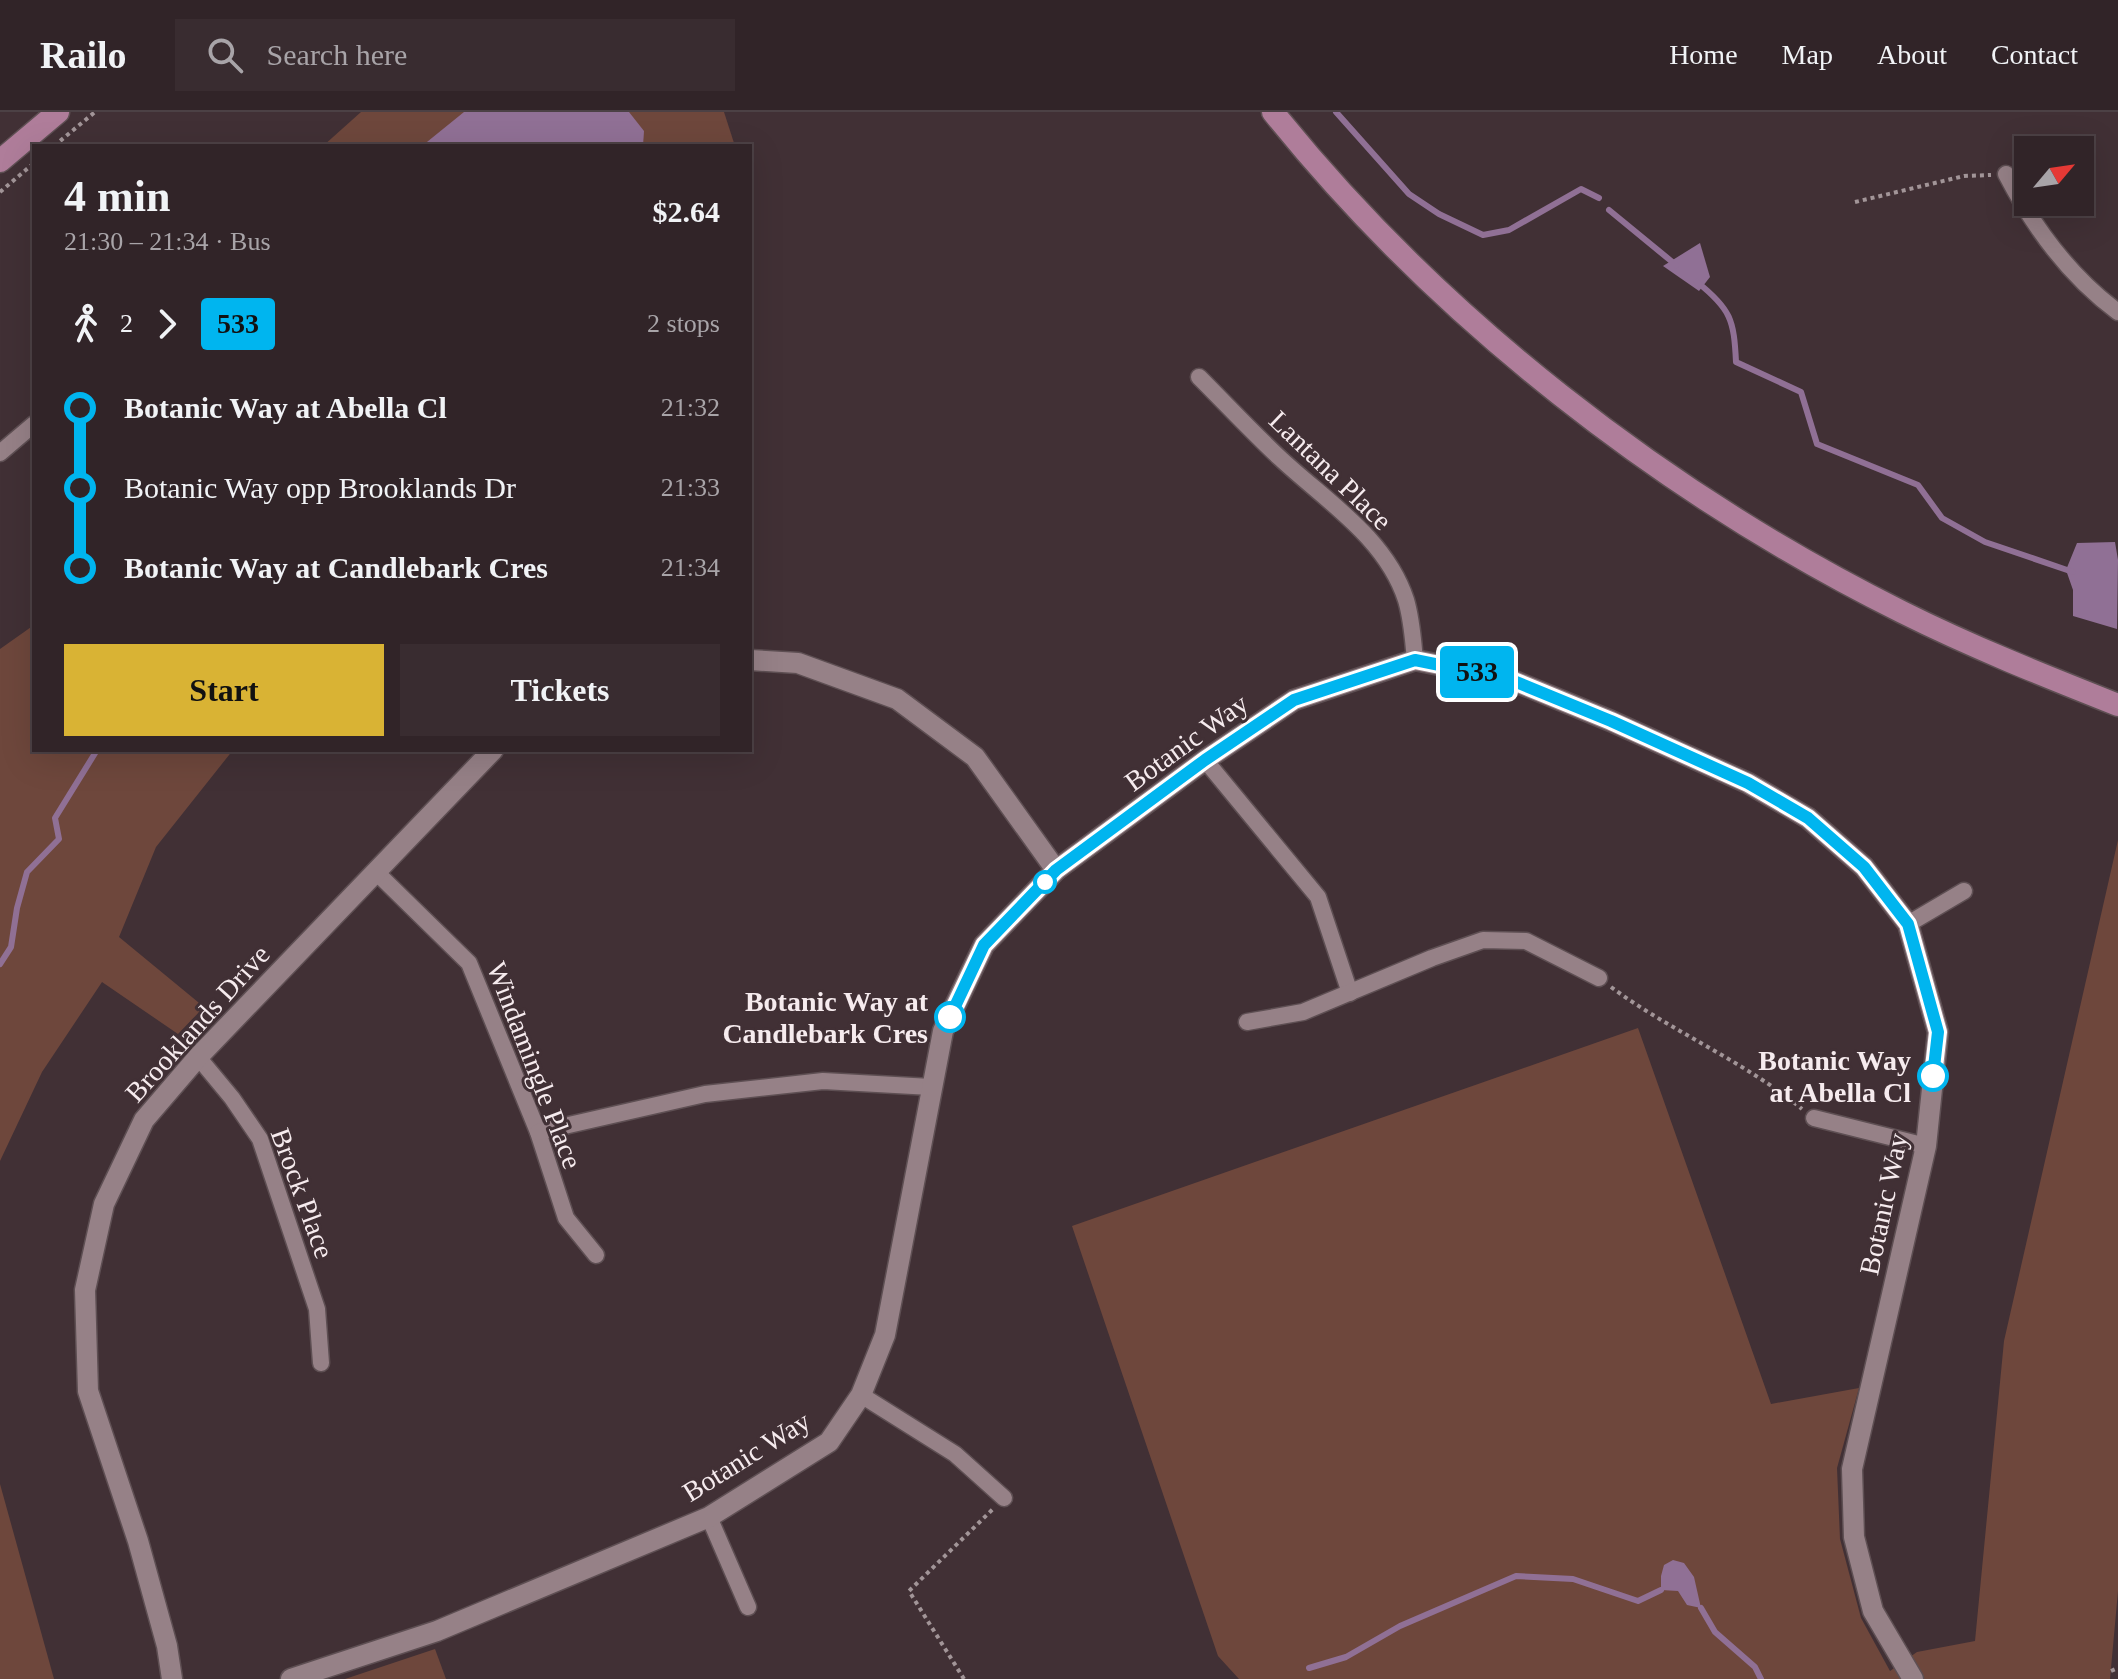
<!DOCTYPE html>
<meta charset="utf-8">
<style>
:root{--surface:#312428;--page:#392c30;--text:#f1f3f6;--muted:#a8a4a8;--line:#4c4145;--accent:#d9b334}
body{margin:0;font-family:Georgia,serif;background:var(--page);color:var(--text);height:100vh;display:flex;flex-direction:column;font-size:30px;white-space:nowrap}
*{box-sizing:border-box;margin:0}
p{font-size:26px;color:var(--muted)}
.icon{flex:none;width:44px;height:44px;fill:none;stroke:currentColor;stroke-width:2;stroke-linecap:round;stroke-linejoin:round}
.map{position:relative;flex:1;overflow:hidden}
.details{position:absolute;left:32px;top:32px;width:720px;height:608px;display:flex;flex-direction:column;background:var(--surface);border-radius:0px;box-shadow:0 8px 32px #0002,0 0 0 2px var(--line)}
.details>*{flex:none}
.badge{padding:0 16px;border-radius:6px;font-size:28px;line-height:52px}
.needle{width:52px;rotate:61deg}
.controls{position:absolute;left:2014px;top:24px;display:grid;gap:16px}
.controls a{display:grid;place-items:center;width:80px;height:80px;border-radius:0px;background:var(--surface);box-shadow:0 8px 32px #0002,0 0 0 2px var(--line);font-size:40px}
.map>.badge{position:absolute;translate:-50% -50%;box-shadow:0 0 0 4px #fff}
.legs{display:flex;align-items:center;gap:12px;height:88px;padding:0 32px;font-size:26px}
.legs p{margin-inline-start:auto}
.overview{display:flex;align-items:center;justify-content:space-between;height:136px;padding:0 32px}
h1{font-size:44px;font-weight:600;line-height:60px}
.cta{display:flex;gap:16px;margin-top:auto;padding:16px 32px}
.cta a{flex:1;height:92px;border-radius:0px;background:var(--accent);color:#111;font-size:32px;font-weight:600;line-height:92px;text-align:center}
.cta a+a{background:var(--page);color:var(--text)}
ul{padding:0 32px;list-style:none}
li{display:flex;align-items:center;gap:28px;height:80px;font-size:30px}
li i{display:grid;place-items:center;width:12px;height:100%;margin:0 10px;background:currentColor}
li i::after{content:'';width:20px;height:20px;margin:-10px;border:6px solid;border-radius:50%;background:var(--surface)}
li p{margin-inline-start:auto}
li:first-child i{background:linear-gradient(#0000 50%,currentColor 0)}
li:last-child i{background:linear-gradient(currentColor 50%,#0000 0)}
header{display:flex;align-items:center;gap:48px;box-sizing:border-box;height:112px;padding:0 40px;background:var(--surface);border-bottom:2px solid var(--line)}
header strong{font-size:38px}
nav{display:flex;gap:44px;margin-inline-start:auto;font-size:28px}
.search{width:560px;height:72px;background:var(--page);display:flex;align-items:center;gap:20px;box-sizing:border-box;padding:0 28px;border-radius:0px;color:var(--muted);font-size:30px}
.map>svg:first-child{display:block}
</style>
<header>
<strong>Railo</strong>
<div class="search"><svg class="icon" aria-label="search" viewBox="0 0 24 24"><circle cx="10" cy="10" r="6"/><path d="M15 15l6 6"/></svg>Search here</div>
<nav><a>Home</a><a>Map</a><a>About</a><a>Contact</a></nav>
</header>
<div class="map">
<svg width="2118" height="1567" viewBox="0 0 2118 1567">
<rect width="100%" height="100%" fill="#413035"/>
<!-- green -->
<g fill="#6e473c">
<path d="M361,0H724L734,31L732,34H323Z"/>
<path d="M34,513V638H233L156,735L119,825L204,895L178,922L102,870L42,960L0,1049V537Z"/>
<path d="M2118,728V1479L2110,1567H1239L1218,1544L1072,1114L1638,916L1771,1292L1859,1276L1837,1356L1840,1427L1861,1506L1890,1559L1917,1540L1975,1529L2004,1229Z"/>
<path d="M0,1372L54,1567H0Z"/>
<path d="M435,1537L446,1567H345Z"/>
</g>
<!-- water -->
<g fill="#907095">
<path d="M464,0H629L644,19L643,34H422Z"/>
<path d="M1700,131L1710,165L1699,179L1663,154Z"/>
<path d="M2115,430L2118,448L2117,517L2073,504V478L2066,458L2077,431Z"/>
<path d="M1673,1448L1684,1451L1694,1465L1701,1496L1687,1493L1678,1479L1661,1478V1464L1664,1453Z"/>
</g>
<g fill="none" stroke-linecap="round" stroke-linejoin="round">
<!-- stream -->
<g stroke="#907095" stroke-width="6">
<path d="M1336,0L1409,82L1439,102L1483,123L1509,118L1581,77L1599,86"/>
<path d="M1609,98L1676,153"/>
<path d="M1697,170C1731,197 1734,208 1736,250L1801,280L1817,332L1918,373L1942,406L1985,430L2073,460"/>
<path d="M0,852L11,835L17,796L27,760L59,727L55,706L97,638"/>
<path d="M1701,1496L1715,1520L1755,1555L1761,1567"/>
<path d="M1309,1556L1346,1545L1400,1514L1516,1464L1573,1467L1638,1489L1661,1478"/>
</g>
<!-- minor casing -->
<g stroke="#5e4f53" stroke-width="19">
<g id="minor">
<path d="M2006,62C2034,116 2069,164 2118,200"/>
<path d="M1199,265C1226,292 1253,321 1281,347C1326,389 1386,426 1406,488C1412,508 1413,528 1415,548"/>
<path d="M0,341L34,312"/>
<path d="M1205,648L1318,785L1350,881"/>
<path d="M375,759L469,851L538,1020L566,1106L596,1143"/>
<path d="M1908,812L1964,779"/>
<path d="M1247,910L1303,900L1432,846L1483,828L1526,829L1599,866"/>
<path d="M198,945L232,986L260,1027L317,1197L321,1251"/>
<path d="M1814,1006L1926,1034"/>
<path d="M538,1020L705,982L823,969L931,975"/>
<path d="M861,1283L955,1342L1004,1386"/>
<path d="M709,1405L748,1495"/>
</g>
</g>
<!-- tertiary casing -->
<g stroke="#5e4f53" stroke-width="23">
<g id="tertiary">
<path d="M750,548L798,551L897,587L975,645L1056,758"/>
<path d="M172,1567L167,1534L138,1429L88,1279L85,1178L104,1092L144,1008L198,945L493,638"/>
<path d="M291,1567L437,1519L709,1405L829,1330L861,1283L885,1223L943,919L984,833L1056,758L1205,648L1294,588L1415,548L1509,567L1611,609L1748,671L1808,706L1864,755L1908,812L1938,920L1926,1034L1852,1357L1854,1425L1873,1499L1913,1567"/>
</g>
</g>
<!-- secondary casing -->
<g stroke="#5e4f53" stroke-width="25">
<g id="secondary">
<path d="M1273,0C1439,207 1665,382 1902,500C1972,535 2045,564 2118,593"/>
<path d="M0,49L58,0"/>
</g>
</g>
<!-- path -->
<g stroke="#a29598" stroke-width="4" stroke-dasharray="4 4" stroke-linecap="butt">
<path d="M54,34L95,0"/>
<path d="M0,80L34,51"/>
<path d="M1855,90L1964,64L1991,63"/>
<path d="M1611,875C1672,920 1744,949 1802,997"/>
<path d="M2111,1559L2118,1556"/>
<path d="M964,1567L909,1479L994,1396"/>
</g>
<!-- minor -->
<use href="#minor" stroke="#968187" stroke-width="16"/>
<!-- tertiary -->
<use href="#tertiary" stroke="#968187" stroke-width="20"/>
<!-- secondary -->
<use href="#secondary" stroke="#af7d9a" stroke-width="22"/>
</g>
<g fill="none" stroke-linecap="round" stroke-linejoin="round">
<!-- line-1 casing -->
<g stroke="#fff" stroke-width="18">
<path id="line-1" d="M950,905L984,833L1056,758L1205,648L1294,588L1415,548L1509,567L1611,609L1748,671L1808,706L1864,755L1908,812L1938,920L1933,964"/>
</g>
<!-- line-1 -->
<use href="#line-1" stroke="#00b5ef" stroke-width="12"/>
</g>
<!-- markers -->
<g fill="#fff" stroke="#00b5ef" stroke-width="4">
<circle cx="1045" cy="770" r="10"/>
<circle cx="950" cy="905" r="14"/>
<circle cx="1933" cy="964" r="14"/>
</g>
<g text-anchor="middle" stroke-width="6" stroke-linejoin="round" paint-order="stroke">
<!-- street labels -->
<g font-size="28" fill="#f6ebee" stroke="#413035">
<text transform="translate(1331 358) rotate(44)" y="10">Lantana Place</text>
<text transform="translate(1186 630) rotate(-36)" y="10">Botanic Way</text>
<text transform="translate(197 911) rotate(-48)" y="10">Brooklands Drive</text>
<text transform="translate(535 953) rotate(69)" y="10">Windamingle Place</text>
<text transform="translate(303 1081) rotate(70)" y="10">Brock Place</text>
<text transform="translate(1883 1092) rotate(-78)" y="10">Botanic Way</text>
<text transform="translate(746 1344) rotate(-32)" y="10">Botanic Way</text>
</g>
<!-- stop labels -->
<g font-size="28" font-weight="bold" fill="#f6ebee" stroke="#413035" text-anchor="end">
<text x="928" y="899">Botanic Way at<tspan x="928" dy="32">Candlebark Cres</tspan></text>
<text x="1911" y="958">Botanic Way<tspan x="1911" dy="32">at Abella Cl</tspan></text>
</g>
</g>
</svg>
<div class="controls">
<a><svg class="needle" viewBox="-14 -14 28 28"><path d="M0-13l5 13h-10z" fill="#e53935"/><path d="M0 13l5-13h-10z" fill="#a8a4a8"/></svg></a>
</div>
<b class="badge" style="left:1477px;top:560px;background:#00b5ef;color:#111">533</b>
<section class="details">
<div class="overview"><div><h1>4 min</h1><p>21:30 – 21:34 · Bus</p></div><b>$2.64</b></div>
<div class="legs"><svg class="icon" aria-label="walk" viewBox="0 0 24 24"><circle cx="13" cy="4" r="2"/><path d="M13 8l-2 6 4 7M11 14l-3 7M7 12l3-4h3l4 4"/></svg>2<svg class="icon" aria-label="forward" viewBox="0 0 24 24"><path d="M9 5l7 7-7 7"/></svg><b class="badge" style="background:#00b5ef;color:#111">533</b><p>2 stops</p></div>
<ul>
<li><i style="color:#00b5ef"></i><b>Botanic Way at Abella Cl</b><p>21:32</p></li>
<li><i style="color:#00b5ef"></i><span>Botanic Way opp Brooklands Dr</span><p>21:33</p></li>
<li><i style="color:#00b5ef"></i><b>Botanic Way at Candlebark Cres</b><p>21:34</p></li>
</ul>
<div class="cta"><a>Start</a><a>Tickets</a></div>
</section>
</div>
